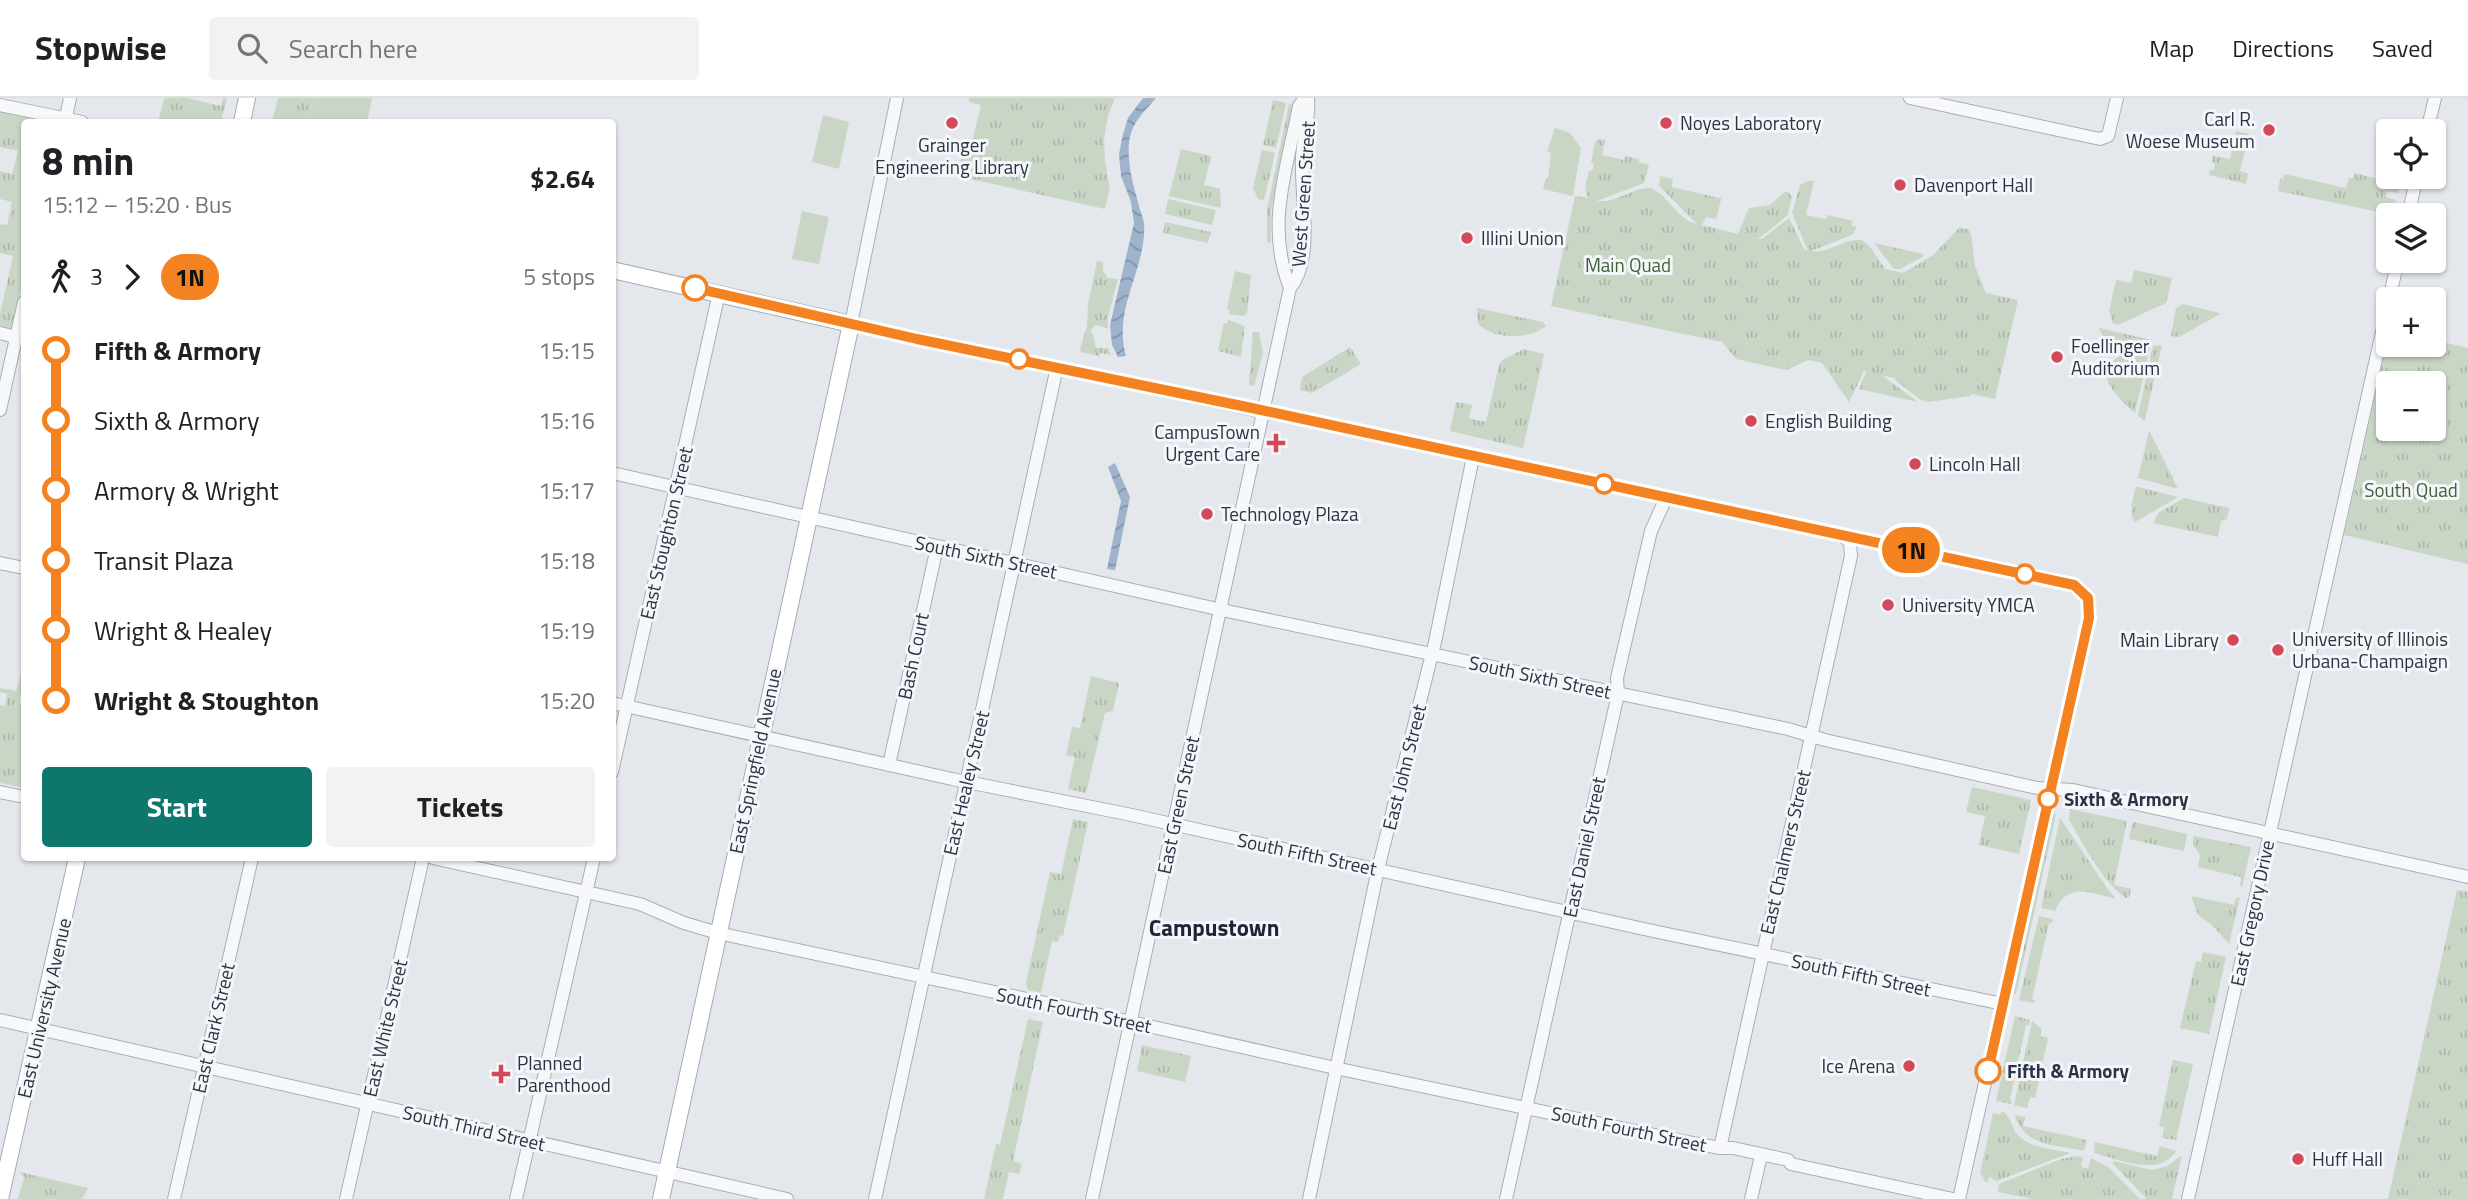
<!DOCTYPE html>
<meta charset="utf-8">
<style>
:root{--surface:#fff;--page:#f2f2f2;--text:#202124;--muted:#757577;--line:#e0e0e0;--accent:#0f766e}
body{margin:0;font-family:"Titillium Web",sans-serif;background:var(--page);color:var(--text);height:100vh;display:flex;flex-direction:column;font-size:26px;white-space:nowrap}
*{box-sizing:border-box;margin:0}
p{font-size:23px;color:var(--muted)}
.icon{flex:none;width:38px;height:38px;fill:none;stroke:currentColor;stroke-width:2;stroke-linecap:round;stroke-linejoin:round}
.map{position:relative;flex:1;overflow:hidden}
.panel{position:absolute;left:21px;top:21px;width:595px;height:742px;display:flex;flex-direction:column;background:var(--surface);border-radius:7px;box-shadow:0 2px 5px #0004}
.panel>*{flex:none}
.badge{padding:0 14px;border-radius:23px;font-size:24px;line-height:46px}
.tools{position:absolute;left:2376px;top:21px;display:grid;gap:14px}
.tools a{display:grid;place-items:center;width:70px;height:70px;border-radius:7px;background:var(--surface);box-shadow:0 2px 5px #0004;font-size:35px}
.map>.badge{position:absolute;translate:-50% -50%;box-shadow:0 0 0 4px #fff}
.legs{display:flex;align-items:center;gap:10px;height:77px;padding:0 21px;font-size:23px}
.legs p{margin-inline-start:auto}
.overview{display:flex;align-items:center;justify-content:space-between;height:119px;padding:0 21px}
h1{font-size:38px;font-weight:700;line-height:52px}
.cta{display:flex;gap:14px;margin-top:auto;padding:14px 21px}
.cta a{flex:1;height:80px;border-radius:7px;background:var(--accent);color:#fff;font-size:28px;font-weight:700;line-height:80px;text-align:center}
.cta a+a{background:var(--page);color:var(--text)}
ul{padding:0 21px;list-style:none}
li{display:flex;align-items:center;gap:24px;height:70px;font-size:26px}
li i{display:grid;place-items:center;width:10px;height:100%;margin:0 9px;background:currentColor}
li i::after{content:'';width:18px;height:18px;margin:-9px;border:5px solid;border-radius:50%;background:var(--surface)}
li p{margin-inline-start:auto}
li:first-child i{background:linear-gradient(#0000 50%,currentColor 0)}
li:last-child i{background:linear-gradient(currentColor 50%,#0000 0)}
header{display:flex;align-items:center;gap:42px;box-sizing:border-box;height:98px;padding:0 35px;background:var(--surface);border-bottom:2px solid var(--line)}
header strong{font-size:33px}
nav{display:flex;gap:38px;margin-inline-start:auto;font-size:24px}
.search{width:490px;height:63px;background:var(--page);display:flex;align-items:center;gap:18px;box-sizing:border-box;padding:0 24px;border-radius:7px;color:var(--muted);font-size:26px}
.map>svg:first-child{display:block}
</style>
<header>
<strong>Stopwise</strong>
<div class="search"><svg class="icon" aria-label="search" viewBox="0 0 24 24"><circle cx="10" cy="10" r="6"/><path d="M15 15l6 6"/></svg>Search here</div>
<nav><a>Map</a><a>Directions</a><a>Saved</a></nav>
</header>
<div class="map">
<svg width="2468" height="1101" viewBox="0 0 2468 1101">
<defs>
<pattern id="grass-tufts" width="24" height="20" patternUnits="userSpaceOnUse" patternTransform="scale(1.75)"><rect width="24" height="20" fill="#c9d6c5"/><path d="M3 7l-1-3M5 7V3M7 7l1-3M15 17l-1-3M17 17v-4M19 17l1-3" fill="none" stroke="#adb8ab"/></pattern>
<pattern id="water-waves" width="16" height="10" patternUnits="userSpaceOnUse" patternTransform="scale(1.75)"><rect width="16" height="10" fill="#9fb4cc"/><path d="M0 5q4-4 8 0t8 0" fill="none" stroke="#8293a7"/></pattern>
</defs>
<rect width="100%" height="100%" fill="#e4e7ec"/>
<!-- grass -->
<g fill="url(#grass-tufts)" fill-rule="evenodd">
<path d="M164,0H187L221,8L223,0H227L221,24H158Z"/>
<path d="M278,0H313L308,24H272Z"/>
<path d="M969,0H1115L1108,18L1104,40L1105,64L1110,90L1105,111L957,78L965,44L972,45L981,7L969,4Z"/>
<path d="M1273,2L1286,5L1276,50L1263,47Z"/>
<path d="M1289,6L1293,7L1271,112V145L1267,144V112Z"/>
<path d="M0,14L49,24H24V177L12,232L0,230V216L13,158L0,155V126L7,127L12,104L0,101V73L12,76L18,53L0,49Z"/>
<path d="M2236,33L2249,36L2240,73L2248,76L2246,86L2209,77L2210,72H2214L2215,65L2212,64L2213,58L2230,61Z"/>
<path d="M1598,41L1605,42L1602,57L1624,62L1626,58L1639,61V64L1649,67L1644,85L1597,103C1614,106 1633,89 1651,90C1669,98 1678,122 1697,126L1659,88L1660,78L1673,81L1672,89L1719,100L1722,98L1716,121L1706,119L1702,127L1738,136L1749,110L1770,107L1786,93L1792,98L1788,117L1758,141H1762L1789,120L1804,151L1808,153L1792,115L1800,87L1808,83H1814L1806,117L1826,121L1828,117L1853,123L1852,128L1857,129L1852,137L1811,153C1827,157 1844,140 1862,142L1871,150L1885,171L1903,175L1932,158L1959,130L1968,131L1971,136L1975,168L1986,195L2018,202L1995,301L1972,296L1970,298L1928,304L1921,302L1896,283L1895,280L1883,278L1918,304L1859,291L1866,274L1864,273L1849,304L1822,265L1808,262L1786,272L1736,261L1722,244L1551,208L1575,98L1589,100C1582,92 1587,83 1589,73H1592L1594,66L1591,65L1595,44Z"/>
<path d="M1181,51L1211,58L1204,87L1220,91L1221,110L1169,98Z"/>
<path d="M1262,52L1275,55L1264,102L1258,101L1253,90Z"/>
<path d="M2354,75L2400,86L2398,95L2387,93L2385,99L2396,102L2393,117L2278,93L2280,81L2283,82L2284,76L2346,90L2349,80H2353Z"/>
<path d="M1168,101L1216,112L1212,127L1165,116Z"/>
<path d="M1165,124L1211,134L1208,145L1163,135Z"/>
<path d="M1874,145L1923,156L1924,158L1900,171H1894Z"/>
<path d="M1097,163L1103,164V173L1108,180L1118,181L1108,219V231L1096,227L1090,232L1093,236L1096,250H1108L1111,257L1100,255L1099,258L1081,254L1080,251L1087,228L1088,206Z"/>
<path d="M2134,172L2172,180L2166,205L2118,227L2113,225L2109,213L2116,182L2131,185Z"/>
<path d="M1235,173L1251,177L1247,215L1243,218L1229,216L1230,212L1227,210Z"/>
<path d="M2183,206L2219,215L2220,216L2179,239L2171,238L2176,210Z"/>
<path d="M1477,210L1543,224L1546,228C1528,242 1496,242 1478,226Z"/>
<path d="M1228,222L1245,228L1241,259L1218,253L1224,225L1227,226Z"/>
<path d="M2099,230L2152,242L2151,245L2117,253L2107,247Z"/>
<path d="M1253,234H1259L1263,255L1254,288L1249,287Z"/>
<path d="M2389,235V247H2434V242L2468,250V466L2344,437ZM2434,285V331H2389V285Z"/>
<path d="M2162,247L2145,322H2143L2138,317L2153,248Z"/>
<path d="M1350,249L1361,266L1312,295L1300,292L1302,279Z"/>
<path d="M2150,249L2135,315C2120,301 2087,274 2122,257C2131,254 2141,252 2150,249Z"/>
<path d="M1524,251L1544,256L1523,350L1450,333L1456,304L1472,307L1469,320L1486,324L1499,267L1502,262Z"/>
<path d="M2149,333L2150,334L2178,391L2138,380Z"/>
<path d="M2136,389H2138L2178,399L2135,424C2128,416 2133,399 2136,389Z"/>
<path d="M2184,400L2229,410L2227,421L2221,423L2218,439L2153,425L2158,415Z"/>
<path d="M24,566V582L19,605L24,607L23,651H24V690L0,685V607L5,608L7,596L0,594V590L16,593Z"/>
<path d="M1091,578L1119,585L1113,613L1105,615L1086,695L1068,691L1075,659L1066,657L1072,629L1080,630Z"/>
<path d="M1972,689L2031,702L2019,756L1979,747L1985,718L1966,714Z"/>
<path d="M2070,711L2127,723L2114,787L2131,791L2129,799L2126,800C2103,784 2083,746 2069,722Z"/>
<path d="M2053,715L2056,716L2016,896L2013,895Z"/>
<path d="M2060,720L2107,790L2116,801C2092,795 2067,783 2055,813L2041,810Z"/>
<path d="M1073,721L1088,724L1063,838L1060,837L1058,844L1052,843L1041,895L1028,892L1026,885L1050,774L1061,776Z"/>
<path d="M2134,724L2187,736L2184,753L2129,741L2132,726Z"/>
<path d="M2194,738L2251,749L2242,789L2240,787L2241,779L2198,769L2200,757L2193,747Z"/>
<path d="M2457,792L2468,794V1101H2388Z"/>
<path d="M2191,798L2234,807L2236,800L2240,799L2229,846L2212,827L2198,817Z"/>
<path d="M2039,818L2053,821L2052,825H2049L2032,901L2035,902L2034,905L2019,902Z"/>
<path d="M2203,854L2226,859L2209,936L2180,930L2196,863L2201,864Z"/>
<path d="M2015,918L2030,922L2029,927H2026L2010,1001L2012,1006L1996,1003Z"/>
<path d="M1028,921L1043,924L1013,1063L1022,1066L1019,1076L1009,1074L1003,1101H984L996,1046L1000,1047Z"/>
<path d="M2032,923L2042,931L2040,938L2048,940L2035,1000L2030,999L2027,1010L2014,1007Z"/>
<path d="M1142,947L1191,958L1185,984L1137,973Z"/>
<path d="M2173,962L2193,966L2176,1042L2162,1040L2164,1029L2159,1028Z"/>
<path d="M2002,1013C2012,1019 2010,1027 2017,1036C2028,1050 2053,1051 2070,1055L1997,1083L1989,1079L1988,1084L1984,1083L1983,1078L1980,1076L1993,1015L2000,1017Z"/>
<path d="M2016,1017L2025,1019L2023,1028L2087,1042L2084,1053C2056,1047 2027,1049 2015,1019Z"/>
<path d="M2095,1044L2157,1058L2160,1048L2176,1053C2160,1080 2118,1061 2094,1055Z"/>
<path d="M2182,1057L2172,1101H2147L2112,1065L2114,1063L2152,1072L2167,1068Z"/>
<path d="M2076,1058L2083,1059L2081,1068L2084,1070H2088L2091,1060L2108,1069L2140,1101H2032L1998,1094L1999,1086L2061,1061Z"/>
<path d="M20,1074L88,1090L82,1101H18L24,1080Z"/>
</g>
<!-- garden -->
<g fill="#c9d6c5">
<path d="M313,0H372L367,24H308Z"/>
<path d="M823,17L849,24L839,71L812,64Z"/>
<path d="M1555,30L1570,35L1581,50L1573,98L1543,91L1546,80H1548L1551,55L1547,54Z"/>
<path d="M802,113L829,119L819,166L792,161Z"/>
</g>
<!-- water -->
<g fill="url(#water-waves)">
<path d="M1143,0H1156C1144,14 1131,25 1129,45C1127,65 1133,86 1138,104C1139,111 1143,118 1144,125C1147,171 1112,210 1126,258L1118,259L1112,247L1110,227L1134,125L1131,104L1121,78L1119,56L1123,36L1128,20Z"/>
<path d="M1115,365L1130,399L1115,472L1107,471L1121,403L1108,369Z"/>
</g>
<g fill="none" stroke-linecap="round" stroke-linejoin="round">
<!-- minor casing -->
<g stroke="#a9aeb7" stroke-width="14">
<g id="minor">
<path d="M897,0L851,226L2060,483C2080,489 2092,497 2089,520L1959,1101"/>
<path d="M1910,0L2100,41L2108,38L2117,0"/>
<path d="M0,7L82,24"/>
<path d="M65,24L70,0"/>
<path d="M2427,33L2435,0"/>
<path d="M2408,117L2417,79"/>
<path d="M1290,190C1265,127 1287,71 1299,8L1305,0"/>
<path d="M2389,201L2398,163"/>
<path d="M0,235L16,239"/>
<path d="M0,312L24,204"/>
<path d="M612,375L1222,512L1788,631L1825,642L2037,690L2073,692L2468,779"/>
<path d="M0,465L24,470"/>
<path d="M612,605L952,681L1127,716L1653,833L2003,906"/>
<path d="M889,667L937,449"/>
<path d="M612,674L719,195"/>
<path d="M0,694L24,699"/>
<path d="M433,760L640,806L684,825L718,835L1060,908L1335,970L1688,1044L1720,1050H1733L1788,1062L1791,1066L1953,1101"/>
<path d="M0,922L787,1101"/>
<path d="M1720,1050L1851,458L1850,444L1841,437"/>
<path d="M174,1101L252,760"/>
<path d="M346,1101L423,760"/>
<path d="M516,1101L594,760"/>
<path d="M875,1101L1057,269"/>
<path d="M1092,1101L1290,190C1315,161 1300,97 1302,60C1303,40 1310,20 1308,0"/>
<path d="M1309,1101L1378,771L1435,544L1473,359"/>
<path d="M1506,1101L1618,596L1617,580L1651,433L1666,400"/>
<path d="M1751,1101L1760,1062"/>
<path d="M2188,1101L2389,203"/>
</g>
</g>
<!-- major casing -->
<g stroke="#a3abb8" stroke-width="18">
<g id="major">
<path d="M242,24L247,0"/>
<path d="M612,172L851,226L661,1101"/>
<path d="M0,1101L77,760"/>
</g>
</g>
<!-- minor -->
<use href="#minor" stroke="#f7f8fa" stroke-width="12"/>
<!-- major -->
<use href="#major" stroke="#fff" stroke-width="16"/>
</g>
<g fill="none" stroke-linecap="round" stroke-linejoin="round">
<!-- line-1 casing -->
<g stroke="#fff" stroke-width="16">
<path id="line-1" d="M695,190L917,241L1247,309L2074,487L2088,500L2089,520L1988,973"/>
</g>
<!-- line-1 -->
<use href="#line-1" stroke="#f58220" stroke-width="10"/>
</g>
<!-- markers -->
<g fill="#d1495b" stroke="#f4f6f9" stroke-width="2.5">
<circle cx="952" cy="25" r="7"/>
<circle cx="1666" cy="25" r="7"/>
<circle cx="2269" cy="32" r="7"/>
<circle cx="1900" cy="87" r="7"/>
<circle cx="1467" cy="140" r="7"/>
<circle cx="2057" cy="259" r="7"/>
<circle cx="1751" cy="323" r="7"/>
<path d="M1272.5 334.5h7v7h7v7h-7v7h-7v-7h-7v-7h7z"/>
<circle cx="1915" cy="366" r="7"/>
<circle cx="1207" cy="416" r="7"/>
<circle cx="1888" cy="507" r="7"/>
<circle cx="2233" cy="542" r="7"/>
<circle cx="2278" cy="552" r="7"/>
<circle cx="1909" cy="968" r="7"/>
<path d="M497.5 965.5h7v7h7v7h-7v7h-7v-7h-7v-7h7z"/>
<circle cx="2298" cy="1061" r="7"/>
</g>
<g fill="#fff" stroke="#f58220" stroke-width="3.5">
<circle cx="695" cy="190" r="12"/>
<circle cx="1019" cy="261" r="9"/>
<circle cx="1604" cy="386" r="9"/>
<circle cx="2025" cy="476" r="9"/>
<circle cx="2048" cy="701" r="9"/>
<circle cx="1988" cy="973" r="12"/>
</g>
<g text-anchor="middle" stroke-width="6" stroke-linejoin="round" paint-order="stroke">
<!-- poi labels -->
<g font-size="19" fill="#2b3445" stroke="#f4f6f9" text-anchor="start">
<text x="2255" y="28" text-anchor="end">Carl R.<tspan x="2255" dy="22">Woese Museum</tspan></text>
<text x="1680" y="32">Noyes Laboratory</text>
<text x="952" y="54" text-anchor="middle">Grainger<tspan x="952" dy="22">Engineering Library</tspan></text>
<text x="1914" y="94">Davenport Hall</text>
<text x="1481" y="147">Illini Union</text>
<text x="2071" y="255">Foellinger<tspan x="2071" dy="22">Auditorium</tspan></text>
<text x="1765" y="330">English Building</text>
<text x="1260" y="341" text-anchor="end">CampusTown<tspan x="1260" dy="22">Urgent Care</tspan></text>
<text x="1929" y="373">Lincoln Hall</text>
<text x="1221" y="423">Technology Plaza</text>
<text x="1902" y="514">University YMCA</text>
<text x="2292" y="548">University of Illinois<tspan x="2292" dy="22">Urbana-Champaign</tspan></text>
<text x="2219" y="549" text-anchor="end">Main Library</text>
<text x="517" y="972">Planned<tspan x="517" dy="22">Parenthood</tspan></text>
<text x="1895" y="975" text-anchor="end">Ice Arena</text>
<text x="2312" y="1068">Huff Hall</text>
</g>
<!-- street labels -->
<g font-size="19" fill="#2b3445" stroke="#f4f6f9">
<text transform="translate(1303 96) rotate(-86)" y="7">West Green Street</text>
<text transform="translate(666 435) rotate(-77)" y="7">East Stoughton Street</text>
<text transform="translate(986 459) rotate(12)" y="7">South Sixth Street</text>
<text transform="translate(913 558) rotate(-78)" y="7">Bash Court</text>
<text transform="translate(1540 579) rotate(12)" y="7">South Sixth Street</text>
<text transform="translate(755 663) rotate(-78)" y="7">East Springfield Avenue</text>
<text transform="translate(1404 669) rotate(-76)" y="7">East John Street</text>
<text transform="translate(966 685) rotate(-77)" y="7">East Healey Street</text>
<text transform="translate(1178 707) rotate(-78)" y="7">East Green Street</text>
<text transform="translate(1584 749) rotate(-78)" y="7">East Daniel Street</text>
<text transform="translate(1785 754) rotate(-77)" y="7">East Chalmers Street</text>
<text transform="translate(1307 756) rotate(12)" y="7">South Fifth Street</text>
<text transform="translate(2252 815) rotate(-78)" y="7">East Gregory Drive</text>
<text transform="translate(1861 877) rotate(12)" y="7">South Fifth Street</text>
<text transform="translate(44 910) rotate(-77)" y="7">East University Avenue</text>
<text transform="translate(1074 912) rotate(12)" y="7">South Fourth Street</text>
<text transform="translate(213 930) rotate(-77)" y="7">East Clark Street</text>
<text transform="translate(385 930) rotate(-77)" y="7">East White Street</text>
<text transform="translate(474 1030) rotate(13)" y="7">South Third Street</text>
<text transform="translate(1629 1031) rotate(12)" y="7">South Fourth Street</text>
</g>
<!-- park labels -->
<g font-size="19" fill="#3f6138" stroke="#f4f6f9">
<text x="1628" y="174">Main Quad</text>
<text x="2411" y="399">South Quad</text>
</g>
<!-- stop labels -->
<g font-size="19" font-weight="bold" fill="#2b3445" stroke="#f4f6f9" text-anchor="start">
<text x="2064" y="708">Sixth &amp; Armory</text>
<text x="2007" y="980">Fifth &amp; Armory</text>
</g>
<!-- quarter labels -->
<g font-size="23" font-weight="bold" fill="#1d2536" stroke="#f4f6f9">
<text x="1214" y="838">Campustown</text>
</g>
</g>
</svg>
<div class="tools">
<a><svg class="icon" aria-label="locate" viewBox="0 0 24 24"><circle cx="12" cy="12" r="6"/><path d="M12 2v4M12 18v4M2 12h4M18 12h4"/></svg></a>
<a><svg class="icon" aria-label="layers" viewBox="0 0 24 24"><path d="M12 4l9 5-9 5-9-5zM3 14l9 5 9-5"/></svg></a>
<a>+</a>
<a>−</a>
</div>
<b class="badge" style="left:1911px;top:452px;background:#f58220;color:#111">1N</b>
<section class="panel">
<div class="overview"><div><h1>8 min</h1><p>15:12 – 15:20 · Bus</p></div><b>$2.64</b></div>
<div class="legs"><svg class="icon" aria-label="walk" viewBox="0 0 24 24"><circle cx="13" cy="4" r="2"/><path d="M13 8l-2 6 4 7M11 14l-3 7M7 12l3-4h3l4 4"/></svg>3<svg class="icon" aria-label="forward" viewBox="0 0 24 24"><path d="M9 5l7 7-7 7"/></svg><b class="badge" style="background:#f58220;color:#111">1N</b><p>5 stops</p></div>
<ul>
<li><i style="color:#f58220"></i><b>Fifth &amp; Armory</b><p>15:15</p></li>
<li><i style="color:#f58220"></i><span>Sixth &amp; Armory</span><p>15:16</p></li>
<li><i style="color:#f58220"></i><span>Armory &amp; Wright</span><p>15:17</p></li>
<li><i style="color:#f58220"></i><span>Transit Plaza</span><p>15:18</p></li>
<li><i style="color:#f58220"></i><span>Wright &amp; Healey</span><p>15:19</p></li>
<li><i style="color:#f58220"></i><b>Wright &amp; Stoughton</b><p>15:20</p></li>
</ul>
<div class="cta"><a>Start</a><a>Tickets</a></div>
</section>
</div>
